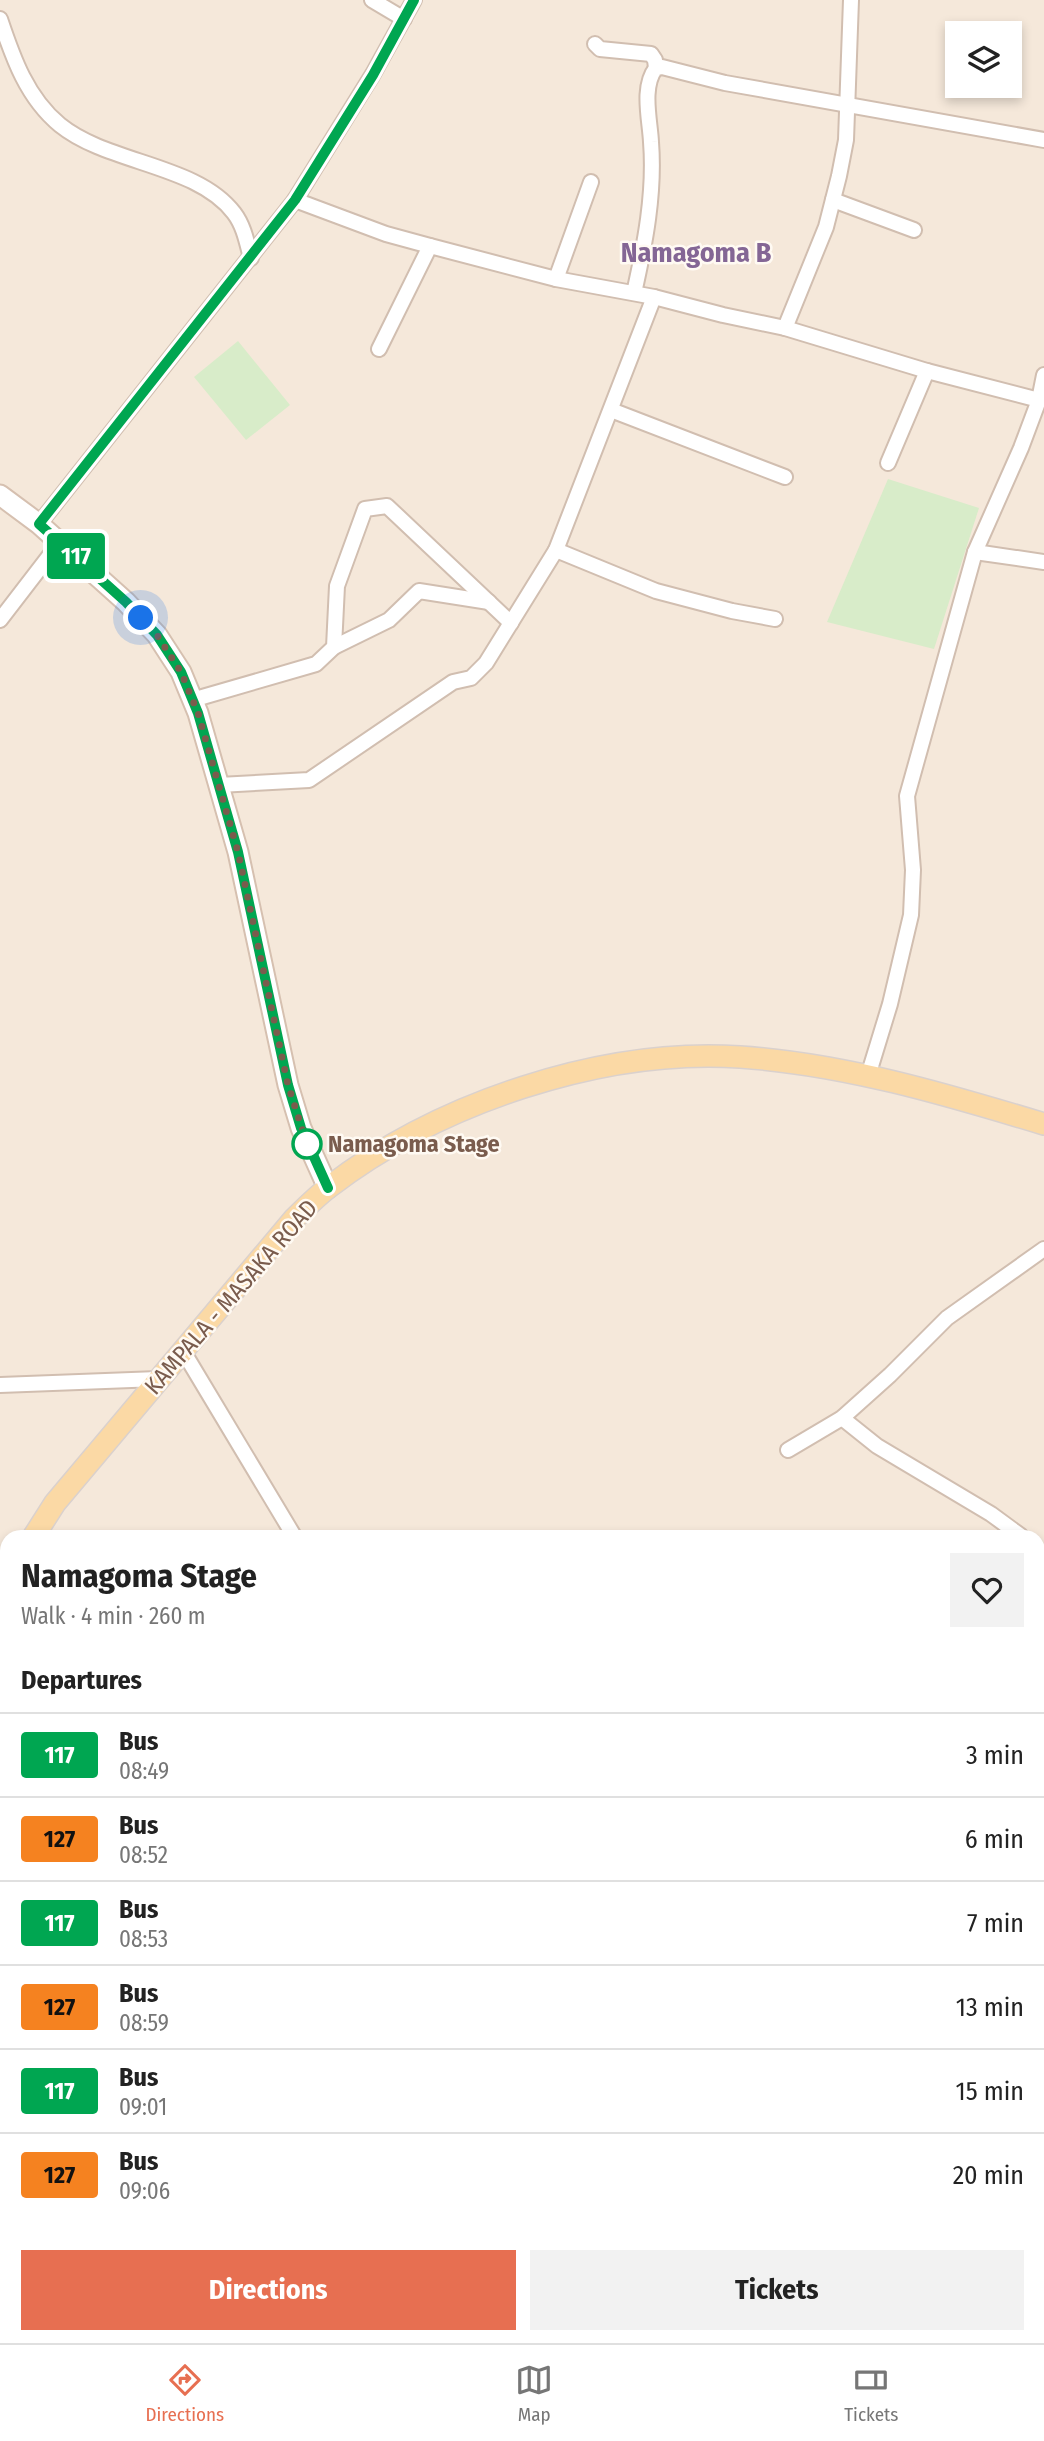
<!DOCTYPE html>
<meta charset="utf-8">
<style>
:root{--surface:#fff;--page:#f2f2f2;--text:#222;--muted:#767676;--line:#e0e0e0;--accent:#e76f51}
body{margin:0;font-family:"Fira Sans Condensed",sans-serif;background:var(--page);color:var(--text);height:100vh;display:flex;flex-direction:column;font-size:26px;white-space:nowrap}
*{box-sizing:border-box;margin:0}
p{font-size:23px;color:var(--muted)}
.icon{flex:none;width:38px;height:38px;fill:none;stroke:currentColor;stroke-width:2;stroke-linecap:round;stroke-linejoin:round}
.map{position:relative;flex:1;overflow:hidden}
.side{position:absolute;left:0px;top:1530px;width:1045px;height:814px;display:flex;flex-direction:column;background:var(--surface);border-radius:21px 21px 0 0;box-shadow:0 4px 10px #0003}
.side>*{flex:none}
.badge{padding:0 14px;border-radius:5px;font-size:24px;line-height:46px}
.tools{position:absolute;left:945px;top:21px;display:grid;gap:14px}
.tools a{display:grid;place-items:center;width:77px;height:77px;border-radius:0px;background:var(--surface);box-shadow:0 4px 10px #0003;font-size:35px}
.you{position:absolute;width:35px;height:35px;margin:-18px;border:5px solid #fff;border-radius:50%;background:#1a73e8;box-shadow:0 0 0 10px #1a73e833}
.map>.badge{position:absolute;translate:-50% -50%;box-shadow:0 0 0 4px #fff}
h2{padding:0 21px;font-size:26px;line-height:63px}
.round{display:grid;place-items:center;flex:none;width:74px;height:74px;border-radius:0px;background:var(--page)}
.headline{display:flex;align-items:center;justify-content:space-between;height:119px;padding:0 21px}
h1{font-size:33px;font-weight:700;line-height:52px}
.primary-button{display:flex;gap:14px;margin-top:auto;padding:14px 21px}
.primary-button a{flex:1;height:80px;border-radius:0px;background:var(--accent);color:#fff;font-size:28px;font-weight:700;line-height:80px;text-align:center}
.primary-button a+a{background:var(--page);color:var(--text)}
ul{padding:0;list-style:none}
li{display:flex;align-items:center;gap:21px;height:84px;padding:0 21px;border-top:2px solid var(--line)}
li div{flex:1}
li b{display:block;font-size:26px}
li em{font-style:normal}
li .badge{min-width:77px;font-weight:700;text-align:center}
.tabs{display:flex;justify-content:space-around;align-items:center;height:98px;border-top:2px solid var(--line);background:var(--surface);font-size:19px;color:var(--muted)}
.tabs a{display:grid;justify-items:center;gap:4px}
.tabs .selected{color:var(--accent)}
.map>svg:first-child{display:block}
</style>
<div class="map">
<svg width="1044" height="2343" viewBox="0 0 1044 2343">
<rect width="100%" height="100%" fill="#fdf6ec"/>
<!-- residential -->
<path fill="#f5e8da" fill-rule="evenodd" d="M0,0H1044V2343H0ZM957,33H1010V86H957ZM7,1536H1038V2336H7Z"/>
<!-- green -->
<g fill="#d8ecc9">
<path d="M238,341L290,405L246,440L194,377Z"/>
<path d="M888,479L979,508L934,649L827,622Z"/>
</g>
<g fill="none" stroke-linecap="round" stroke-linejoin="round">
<!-- street casing -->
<g stroke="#d1beb0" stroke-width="18">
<g id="street">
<path d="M372,0L404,19"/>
<path d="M0,19C13,58 27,98 60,125C108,164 197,164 234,213C244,226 247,243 251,258"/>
<path d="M595,44L600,49L651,54L655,60L656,68"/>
<path d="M295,200L386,234L430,246L556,279L654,297L723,315L785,328L927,371L1039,400"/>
<path d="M833,200L914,230"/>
<path d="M556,279L591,182"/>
<path d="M634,293C645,244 655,193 651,142C650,120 641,87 656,68L662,67L725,83L1044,140"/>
<path d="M785,328L826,227L839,176L846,140L851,0"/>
<path d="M379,349L430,246"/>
<path d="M611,410L785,477"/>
<path d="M888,463L927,371"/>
<path d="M39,524L295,200L373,74L414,0"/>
<path d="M556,550L656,591L732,611L775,619"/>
<path d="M975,552L1044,562"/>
<path d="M0,620L60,542"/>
<path d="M334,647L389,620L419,591L489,602"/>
<path d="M192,700L316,664L334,647L337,586L365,509L387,506L511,623"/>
<path d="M219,785L309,780L453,682L471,678L486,663L556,550L654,297"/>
<path d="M868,1076L890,1004L911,915L913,870L907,796L975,552L1021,448L1039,400L1044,375"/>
<path d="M183,1351L294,1536"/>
<path d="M0,1385L158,1379"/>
<path d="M842,1418L877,1446L991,1514L1021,1536"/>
<path d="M788,1450L842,1418L890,1375L947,1318L1044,1249"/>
<path d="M1038,1555L1044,1561"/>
<path d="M1038,1921L1044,1918"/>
<path d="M0,2171L7,2170"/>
<path d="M631,2336L633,2343"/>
<path d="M881,2336C906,2341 930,2343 954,2336"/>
<path d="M997,2336L1035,2343"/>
<path d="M166,2343L189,2336"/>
<path d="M398,2343V2336"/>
</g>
</g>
<!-- secondary casing -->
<g stroke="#d6c0b0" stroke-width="23">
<path id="secondary" d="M0,495L39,524L126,602L157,635L181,672L198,713L238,852L288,1085L301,1128L328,1188"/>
</g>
<!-- primary casing -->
<g stroke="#dad1cd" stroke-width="24">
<g id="primary">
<path d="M34,1536L55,1503L294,1219C305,1208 317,1196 329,1187C439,1103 601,1048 740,1057C844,1064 945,1094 1044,1124"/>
<path d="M0,1592L7,1581"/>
</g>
</g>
<!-- street -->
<use href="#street" stroke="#fff" stroke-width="14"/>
<!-- secondary -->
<use href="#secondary" stroke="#fff" stroke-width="19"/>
<!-- primary -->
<use href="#primary" stroke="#fbd9a5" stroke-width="21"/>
</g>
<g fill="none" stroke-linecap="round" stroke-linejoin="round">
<!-- line casing -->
<g stroke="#fff" stroke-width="16">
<path id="line" d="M328,1188L301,1128L288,1085L238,852L198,713L181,672L157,635L126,602L39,524L295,200L373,75L414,0"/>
</g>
<!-- line -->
<use href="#line" stroke="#00a651" stroke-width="10"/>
<!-- walk -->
<path stroke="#7a5c4d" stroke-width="7" stroke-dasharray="0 12.6" d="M141,618L157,635L181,672L198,713L238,852L288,1085L307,1144"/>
</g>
<!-- markers -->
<circle fill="#fff" stroke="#00a651" stroke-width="3.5" cx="307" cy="1144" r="14"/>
<g text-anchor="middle" stroke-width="5" stroke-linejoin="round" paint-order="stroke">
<!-- stop labels -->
<g font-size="24" font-weight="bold" fill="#7a5c4d" stroke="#fffaf3" text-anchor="start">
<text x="328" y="1152">Namagoma Stage</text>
</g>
<!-- street labels -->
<g font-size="24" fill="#7a5c4d" stroke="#fffaf3">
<text transform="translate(231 1297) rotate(-49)" y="8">KAMPALA - MASAKA ROAD</text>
</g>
<!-- quarter labels -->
<g font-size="28" font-weight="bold" fill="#846695" stroke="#fffaf3">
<text x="696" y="262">Namagoma B</text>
</g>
</g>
</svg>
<div class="tools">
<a><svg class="icon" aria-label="layers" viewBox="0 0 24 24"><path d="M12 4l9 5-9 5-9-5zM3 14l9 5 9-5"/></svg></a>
</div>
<div class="you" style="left:141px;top:618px"></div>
<b class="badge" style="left:76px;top:556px;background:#00a651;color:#fff">117</b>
<section class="side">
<div class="headline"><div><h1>Namagoma Stage</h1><p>Walk · 4 min · 260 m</p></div><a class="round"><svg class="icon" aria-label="heart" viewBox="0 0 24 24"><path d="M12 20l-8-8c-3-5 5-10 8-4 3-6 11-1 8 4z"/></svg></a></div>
<h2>Departures</h2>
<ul>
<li><span class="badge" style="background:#00a651;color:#fff">117</span><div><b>Bus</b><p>08:49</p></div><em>3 min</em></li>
<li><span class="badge" style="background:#f58220;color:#111">127</span><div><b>Bus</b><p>08:52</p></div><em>6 min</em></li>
<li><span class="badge" style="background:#00a651;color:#fff">117</span><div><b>Bus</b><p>08:53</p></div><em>7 min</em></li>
<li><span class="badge" style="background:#f58220;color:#111">127</span><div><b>Bus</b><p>08:59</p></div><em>13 min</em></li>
<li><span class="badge" style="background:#00a651;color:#fff">117</span><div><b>Bus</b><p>09:01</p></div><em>15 min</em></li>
<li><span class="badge" style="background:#f58220;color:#111">127</span><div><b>Bus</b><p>09:06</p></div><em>20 min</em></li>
</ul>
<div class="primary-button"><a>Directions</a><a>Tickets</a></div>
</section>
</div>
<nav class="tabs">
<a class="selected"><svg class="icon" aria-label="directions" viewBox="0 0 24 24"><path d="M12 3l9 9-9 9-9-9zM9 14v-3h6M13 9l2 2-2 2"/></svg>Directions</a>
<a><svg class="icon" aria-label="map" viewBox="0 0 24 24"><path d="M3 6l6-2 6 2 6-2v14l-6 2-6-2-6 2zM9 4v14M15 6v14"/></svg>Map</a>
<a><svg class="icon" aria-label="tickets" viewBox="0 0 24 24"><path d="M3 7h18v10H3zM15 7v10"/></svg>Tickets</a>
</nav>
